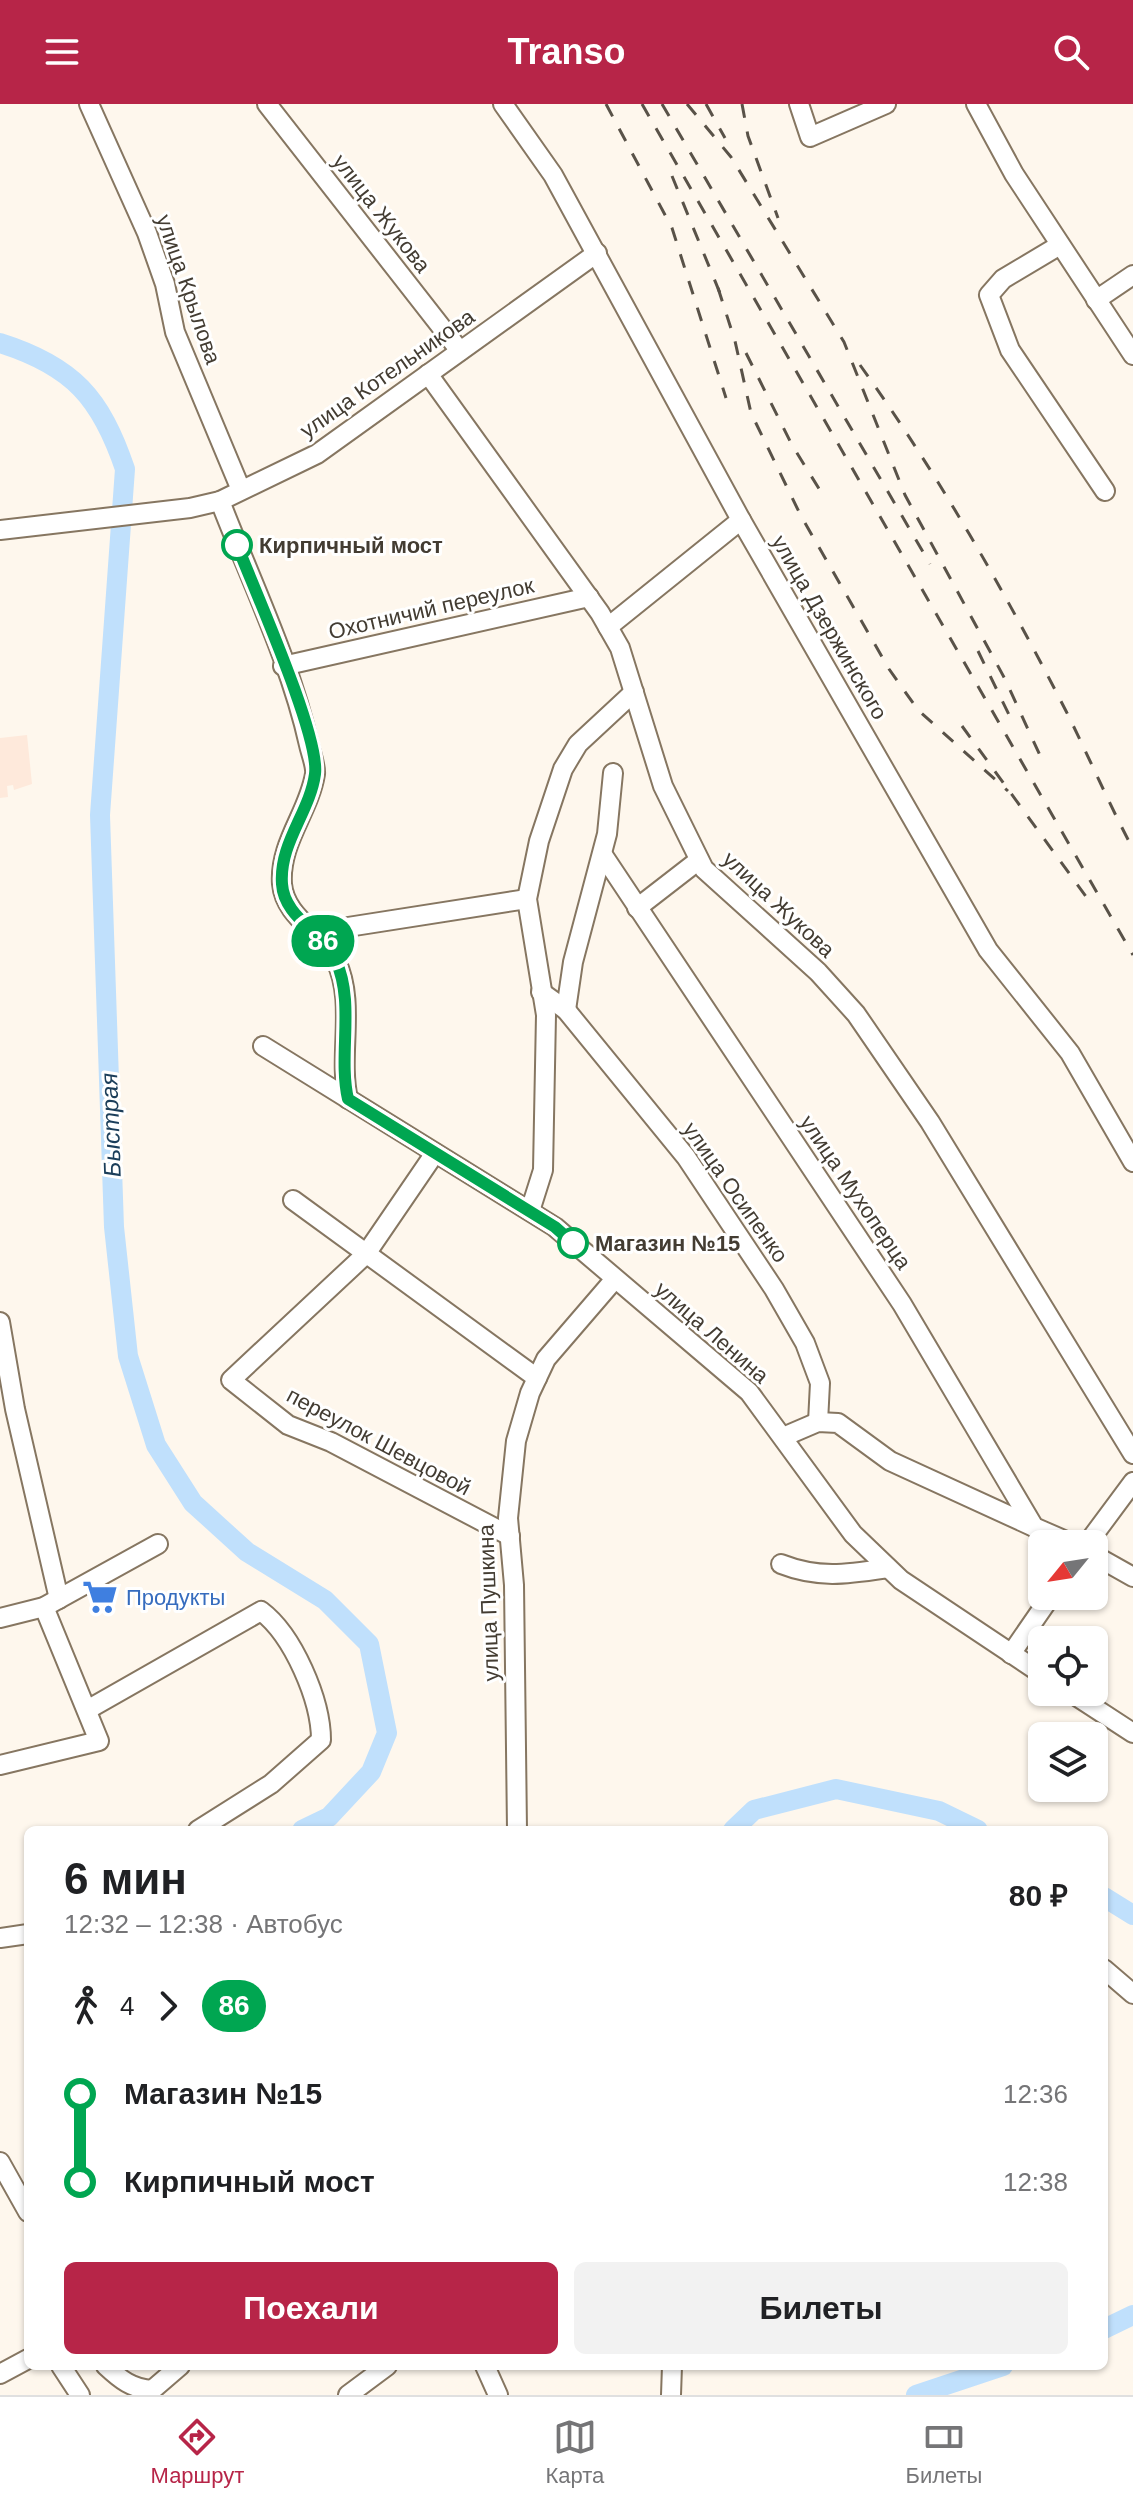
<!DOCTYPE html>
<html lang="ru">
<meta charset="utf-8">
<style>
:root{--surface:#fff;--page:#f2f2f2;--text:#202124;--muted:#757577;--line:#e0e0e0;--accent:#b72548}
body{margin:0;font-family:Helvetica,sans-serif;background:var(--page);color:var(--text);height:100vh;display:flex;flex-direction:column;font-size:30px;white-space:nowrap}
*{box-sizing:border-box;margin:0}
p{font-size:26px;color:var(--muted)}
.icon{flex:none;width:44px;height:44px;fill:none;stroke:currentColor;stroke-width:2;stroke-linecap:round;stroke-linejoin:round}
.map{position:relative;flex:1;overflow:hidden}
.drawer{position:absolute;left:24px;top:1722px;width:1084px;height:544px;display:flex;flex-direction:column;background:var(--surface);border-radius:12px;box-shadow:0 2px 6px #0004}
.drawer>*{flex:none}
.badge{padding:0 16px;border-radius:26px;font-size:28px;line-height:52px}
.needle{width:52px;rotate:240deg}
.controls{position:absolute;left:1028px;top:1426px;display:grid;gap:16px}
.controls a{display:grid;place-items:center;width:80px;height:80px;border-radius:12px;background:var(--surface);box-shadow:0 2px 6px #0004;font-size:40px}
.map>.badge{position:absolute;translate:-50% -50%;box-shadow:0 0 0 4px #fff}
.legs{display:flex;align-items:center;gap:12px;height:88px;padding:0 40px;font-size:26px}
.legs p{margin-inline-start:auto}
.summary{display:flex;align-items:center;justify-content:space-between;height:136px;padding:0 40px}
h1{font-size:44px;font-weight:700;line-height:60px}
.action{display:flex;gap:16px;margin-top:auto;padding:16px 40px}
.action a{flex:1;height:92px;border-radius:12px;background:var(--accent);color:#fff;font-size:32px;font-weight:700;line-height:92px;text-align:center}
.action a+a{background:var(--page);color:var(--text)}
ul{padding:0 40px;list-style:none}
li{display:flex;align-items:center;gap:28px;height:88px;font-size:30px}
li i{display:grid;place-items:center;width:12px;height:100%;margin:0 10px;background:currentColor}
li i::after{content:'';width:20px;height:20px;margin:-10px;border:6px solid;border-radius:50%;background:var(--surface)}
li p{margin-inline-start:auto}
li:first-child i{background:linear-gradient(#0000 50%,currentColor 0)}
li:last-child i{background:linear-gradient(currentColor 50%,#0000 0)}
header{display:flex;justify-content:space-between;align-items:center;height:104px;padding:0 40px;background:var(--accent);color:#fff;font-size:36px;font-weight:700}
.dock{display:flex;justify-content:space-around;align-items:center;height:112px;border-top:2px solid var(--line);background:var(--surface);font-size:22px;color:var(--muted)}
.dock a{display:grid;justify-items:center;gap:4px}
.dock .on{color:var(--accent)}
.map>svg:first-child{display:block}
</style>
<header><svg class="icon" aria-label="menu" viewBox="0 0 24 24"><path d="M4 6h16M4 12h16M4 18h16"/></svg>Transo<svg class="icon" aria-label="search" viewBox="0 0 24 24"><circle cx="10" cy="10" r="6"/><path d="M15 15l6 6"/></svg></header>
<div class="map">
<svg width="1133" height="2291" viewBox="0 0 1133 2291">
<rect width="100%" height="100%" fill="#fef7ed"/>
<!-- education -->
<path fill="#fee9db" d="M27,631L32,680L14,686L13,681L7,682L8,693L0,694V634Z"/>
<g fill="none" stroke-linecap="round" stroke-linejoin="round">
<!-- river -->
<g stroke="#c0e0fc" stroke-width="20">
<path d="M0,239C73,262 101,294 125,365L100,711L114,1123L128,1252L156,1341L193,1399L247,1448L325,1496L369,1540L387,1629L371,1668L329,1713L302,1726"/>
<path d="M733,1726L754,1706L836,1685L939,1707L978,1726"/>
<path d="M1104,1793L1133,1811"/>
<path d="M1104,2225L1133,2211"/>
<path d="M916,2291L1003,2262"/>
</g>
<!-- minor casing -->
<g stroke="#867661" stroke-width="22">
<g id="minor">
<path d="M89,0L147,129L165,180L175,228L241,386"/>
<path d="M267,0L460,247"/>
<path d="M503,0L553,71L741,416L988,846L1070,949L1133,1058"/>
<path d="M799,0L810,33L886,0"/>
<path d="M976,0L1014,70L1133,251"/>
<path d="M1060,141L1003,175L989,191L1010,246L1105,387"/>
<path d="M1096,196L1133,171"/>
<path d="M428,270L600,509L620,544L663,682L704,765L818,868L856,910L930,1018L1133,1350"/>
<path d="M220,397C250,475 291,559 309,641C311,650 316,662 315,670C309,708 279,739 282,780C285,814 322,828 336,857C356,899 338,951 348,995"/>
<path d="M0,426L190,404L220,397L317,350L597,149"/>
<path d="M608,523L741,416"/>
<path d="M283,562L589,493"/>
<path d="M603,751L902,1200L1034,1423L1073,1440"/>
<path d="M637,804L699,756"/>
<path d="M316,828L527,795"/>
<path d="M541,888L566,906L686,1053L774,1185L805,1239L820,1279L818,1318"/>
<path d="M566,906L573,858L607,730L613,669"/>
<path d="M263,942L555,1123L749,1288L853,1430L901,1476L1042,1570"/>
<path d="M435,1049L366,1150L231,1276L288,1321L331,1338L510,1432"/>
<path d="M293,1096L537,1274"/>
<path d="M530,1107L543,1066L546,911L527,795L539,737L563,665L578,640L634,588"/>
<path d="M0,1218L15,1305L59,1495"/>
<path d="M783,1333L818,1318L838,1319L890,1357L1034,1423"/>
<path d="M1087,1440L1133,1378"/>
<path d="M1094,1451L1133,1473"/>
<path d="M781,1460C819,1475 848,1470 888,1464"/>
<path d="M0,1514L44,1503L158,1440"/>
<path d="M1011,1550L1051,1492"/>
<path d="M1070,1588L1133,1629"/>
<path d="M87,1606L261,1507C293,1531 321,1596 321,1636L271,1680L198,1726"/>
<path d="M0,1661L99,1637L44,1503"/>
<path d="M517,1726L514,1481L508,1414L516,1337L530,1289L546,1255L614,1176"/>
<path d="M0,1834L28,1830"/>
<path d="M1104,1865L1133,1890"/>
<path d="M0,2058L28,2108"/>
<path d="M61,2262L80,2291"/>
<path d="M106,2262C121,2276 131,2284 152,2286L180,2262"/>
<path d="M485,2262L498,2291"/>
<path d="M0,2270L28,2255"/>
<path d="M348,2291L387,2262"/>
<path d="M671,2291L672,2262"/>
</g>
</g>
<!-- minor -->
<use href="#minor" stroke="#fff" stroke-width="18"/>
<!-- rail -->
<g stroke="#595248" stroke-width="3" stroke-dasharray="14 14" stroke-linecap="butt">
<path d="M606,0L672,124L726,294"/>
<path d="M642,0L1133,851"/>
<path d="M662,0L930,460"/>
<path d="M687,0L731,53L844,238L905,391L1005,575L1043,658"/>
<path d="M706,0L725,34"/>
<path d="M742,0L748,32L778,114"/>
<path d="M672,72L722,194"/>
<path d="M718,184L735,237L751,309L801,412L889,565L918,606L1008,687"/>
<path d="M746,249L792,341L826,396"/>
<path d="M860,261C938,370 1005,488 1066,607C1089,653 1109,700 1133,745"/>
<path d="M978,547L1013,619"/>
<path d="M962,622L1090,798"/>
</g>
</g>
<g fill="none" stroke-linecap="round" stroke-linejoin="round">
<!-- line-1 casing -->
<g stroke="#fff" stroke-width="18">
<path id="line-1" d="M237,441C254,485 320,632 315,670C310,708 279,739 282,780C284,813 322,828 336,857C355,899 338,951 348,995L555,1123L573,1139"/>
</g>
<!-- line-1 -->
<use href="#line-1" stroke="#00a651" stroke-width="12"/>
</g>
<!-- icons -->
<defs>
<g id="supermarket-bare" transform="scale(2.76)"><path d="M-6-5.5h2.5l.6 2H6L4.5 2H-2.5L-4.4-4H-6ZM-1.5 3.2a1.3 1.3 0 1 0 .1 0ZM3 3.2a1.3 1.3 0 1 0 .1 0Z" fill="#3f7fe0" stroke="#fff" stroke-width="2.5" paint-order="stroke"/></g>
</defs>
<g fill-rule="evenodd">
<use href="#supermarket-bare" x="100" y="1493"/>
</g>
<!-- markers -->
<g fill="#fff" stroke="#00a651" stroke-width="4">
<circle cx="237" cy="441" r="14"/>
<circle cx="573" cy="1139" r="14"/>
</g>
<g text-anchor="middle" stroke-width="6" stroke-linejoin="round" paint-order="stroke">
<!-- street labels -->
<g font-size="22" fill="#433c32" stroke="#fff">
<text transform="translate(382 109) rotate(52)" y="8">улица Жукова</text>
<text transform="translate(189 185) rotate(71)" y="8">улица Крылова</text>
<text transform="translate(387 269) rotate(-35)" y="8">улица Котельникова</text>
<text transform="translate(431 504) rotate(-13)" y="8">Охотничий переулок</text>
<text transform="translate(830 523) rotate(60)" y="8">улица Дзержинского</text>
<text transform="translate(779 800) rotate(43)" y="8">улица Жукова</text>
<text transform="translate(736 1088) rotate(55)" y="8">улица Осипенко</text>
<text transform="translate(856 1088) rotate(56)" y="8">улица Мухоперца</text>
<text transform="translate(712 1228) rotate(41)" y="8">улица Ленина</text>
<text transform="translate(379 1337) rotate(28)" y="8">переулок Шевцовой</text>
<text transform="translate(488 1499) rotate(-92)" y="8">улица Пушкина</text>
</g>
<!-- stop labels -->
<g font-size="22" font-weight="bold" fill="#433c32" stroke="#fff" text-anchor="start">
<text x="259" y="449">Кирпичный мост</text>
<text x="595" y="1147">Магазин №15</text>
</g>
<!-- shop labels -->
<g font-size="22" fill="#366cbe" stroke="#fff" text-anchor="start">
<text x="126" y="1501">Продукты</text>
</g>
<!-- water labels -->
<g font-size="24" font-style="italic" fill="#1b3e5a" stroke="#fff">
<text transform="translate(111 1021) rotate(-92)" y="8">Быстрая</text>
</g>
</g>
</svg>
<div class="controls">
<a><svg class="needle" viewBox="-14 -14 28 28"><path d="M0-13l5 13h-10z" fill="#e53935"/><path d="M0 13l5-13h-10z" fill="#757577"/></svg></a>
<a><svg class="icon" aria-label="locate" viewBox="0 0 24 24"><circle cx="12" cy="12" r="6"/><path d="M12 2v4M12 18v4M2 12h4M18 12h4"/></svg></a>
<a><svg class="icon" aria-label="layers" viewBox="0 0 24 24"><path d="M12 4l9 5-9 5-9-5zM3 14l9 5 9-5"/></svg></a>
</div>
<b class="badge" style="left:323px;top:837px;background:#00a651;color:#fff">86</b>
<section class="drawer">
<div class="summary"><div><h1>6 мин</h1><p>12:32 – 12:38 · Автобус</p></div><b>80 ₽</b></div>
<div class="legs"><svg class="icon" aria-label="walk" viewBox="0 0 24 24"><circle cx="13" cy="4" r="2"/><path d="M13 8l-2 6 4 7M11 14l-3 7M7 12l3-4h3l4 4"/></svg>4<svg class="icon" aria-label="forward" viewBox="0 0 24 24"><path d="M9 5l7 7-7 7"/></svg><b class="badge" style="background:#00a651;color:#fff">86</b></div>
<ul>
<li><i style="color:#00a651"></i><b>Магазин №15</b><p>12:36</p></li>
<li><i style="color:#00a651"></i><b>Кирпичный мост</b><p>12:38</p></li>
</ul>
<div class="action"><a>Поехали</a><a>Билеты</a></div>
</section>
</div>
<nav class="dock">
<a class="on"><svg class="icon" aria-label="directions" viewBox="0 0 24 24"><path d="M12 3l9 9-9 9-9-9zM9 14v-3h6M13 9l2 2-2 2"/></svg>Маршрут</a>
<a><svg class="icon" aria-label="map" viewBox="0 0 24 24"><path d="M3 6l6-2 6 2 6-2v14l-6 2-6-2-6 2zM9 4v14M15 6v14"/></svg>Карта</a>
<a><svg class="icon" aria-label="tickets" viewBox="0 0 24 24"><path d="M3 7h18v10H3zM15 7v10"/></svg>Билеты</a>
</nav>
